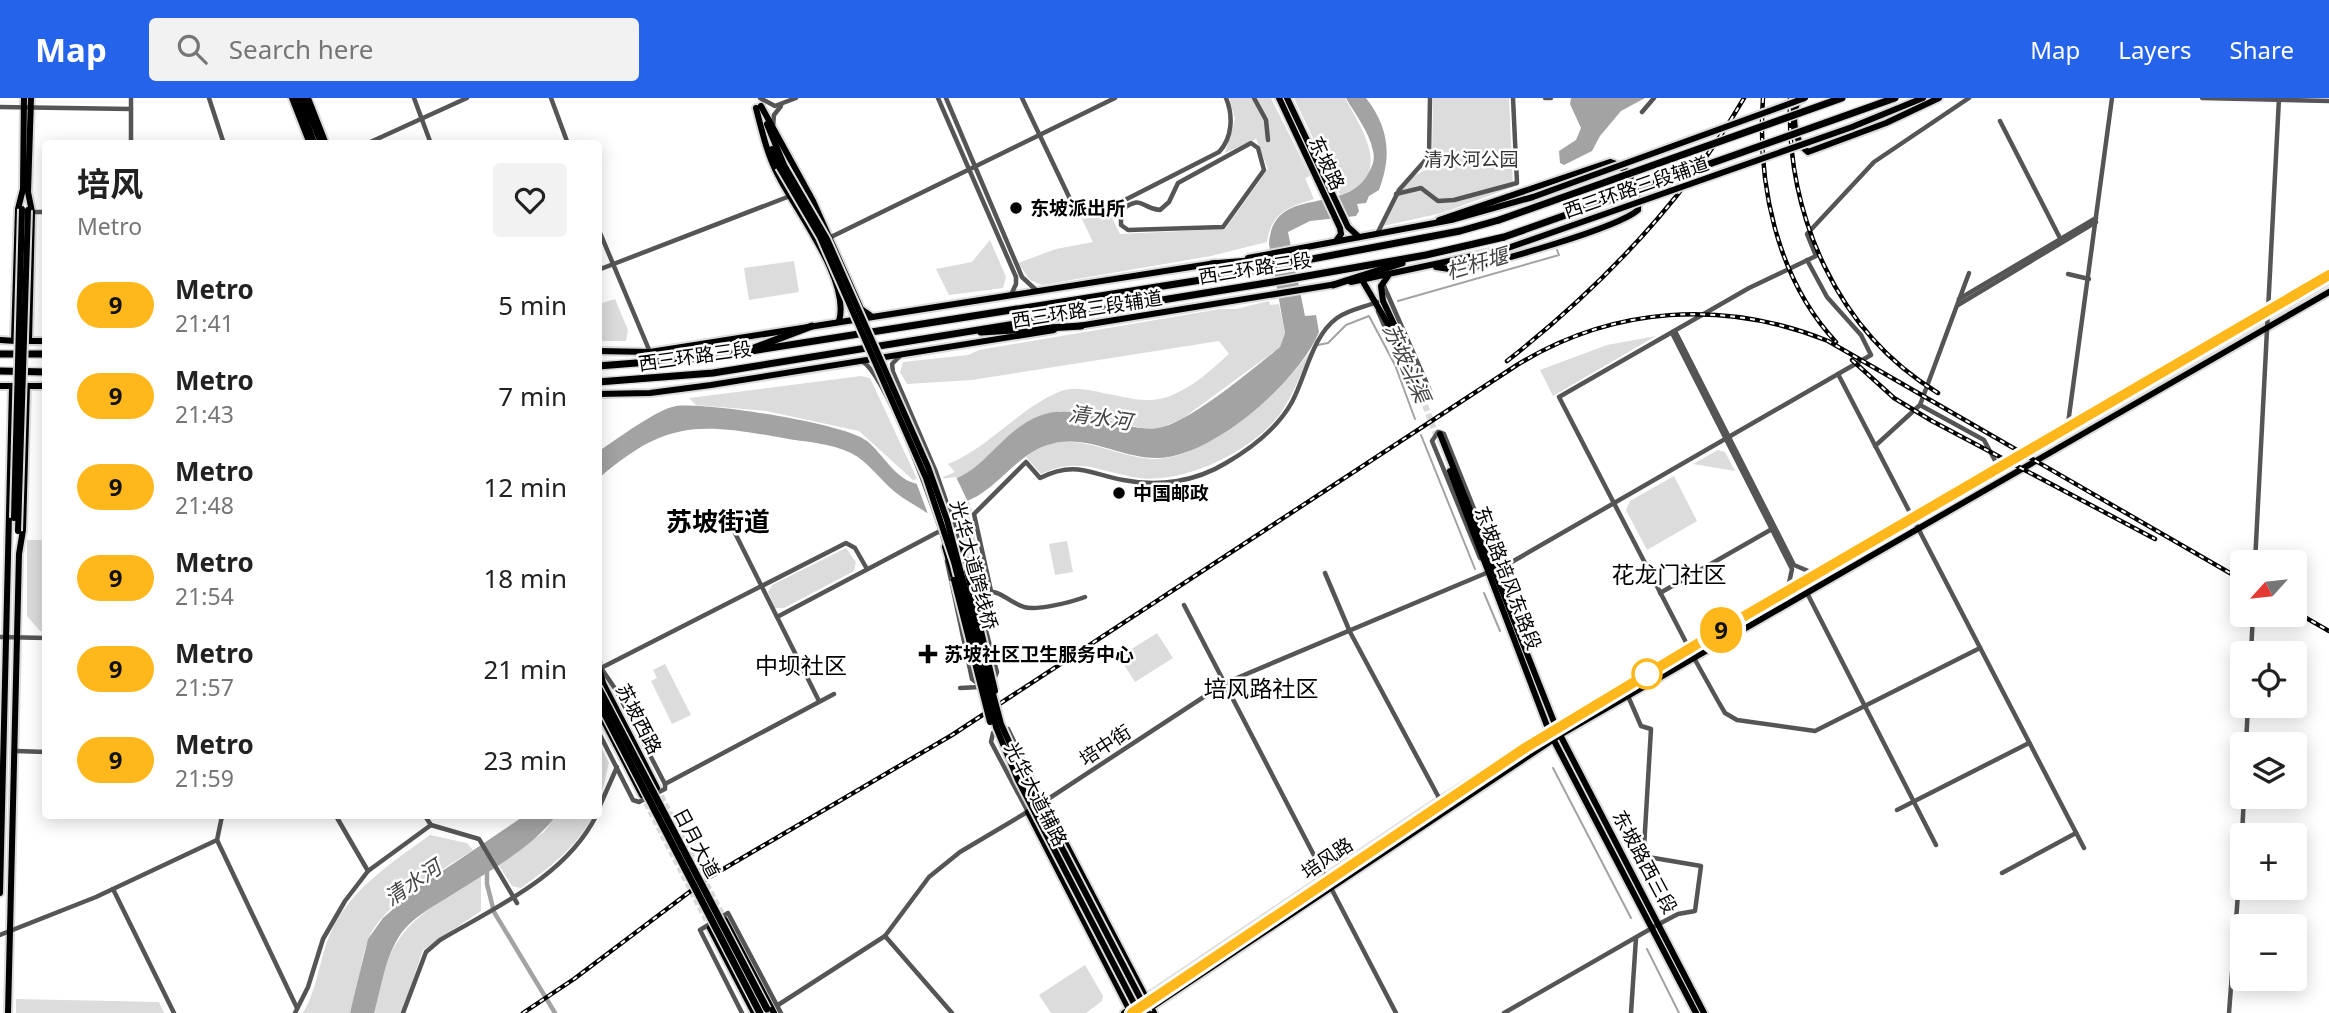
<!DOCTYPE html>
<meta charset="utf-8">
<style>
:root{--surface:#fff;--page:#f2f2f2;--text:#222;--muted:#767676;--accent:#2563eb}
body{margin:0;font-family:"Noto Sans","Noto Sans SC",sans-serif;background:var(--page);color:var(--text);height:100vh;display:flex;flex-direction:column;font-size:26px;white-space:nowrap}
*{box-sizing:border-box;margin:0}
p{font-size:23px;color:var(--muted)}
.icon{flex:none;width:38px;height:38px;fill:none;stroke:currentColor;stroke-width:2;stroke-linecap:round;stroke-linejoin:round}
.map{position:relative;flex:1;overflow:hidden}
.details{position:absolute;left:42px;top:42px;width:560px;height:679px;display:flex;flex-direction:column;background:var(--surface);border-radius:7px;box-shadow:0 4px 18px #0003}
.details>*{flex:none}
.badge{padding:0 14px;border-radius:23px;font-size:24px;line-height:46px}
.needle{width:46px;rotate:243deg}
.fabs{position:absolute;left:2230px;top:452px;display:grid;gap:14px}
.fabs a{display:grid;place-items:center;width:77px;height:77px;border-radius:7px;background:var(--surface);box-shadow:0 4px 18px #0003;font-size:35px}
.map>.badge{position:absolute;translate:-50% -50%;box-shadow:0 0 0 4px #fff}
.round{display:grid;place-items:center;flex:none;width:74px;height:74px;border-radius:7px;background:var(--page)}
.headline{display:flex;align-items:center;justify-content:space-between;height:119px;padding:0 35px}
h1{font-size:33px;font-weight:700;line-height:52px}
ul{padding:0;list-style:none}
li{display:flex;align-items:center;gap:21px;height:91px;padding:0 35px}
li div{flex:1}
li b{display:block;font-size:26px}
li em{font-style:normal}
li .badge{min-width:77px;font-weight:700;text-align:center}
header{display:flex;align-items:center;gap:42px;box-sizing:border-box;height:98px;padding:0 35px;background:var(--accent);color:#fff}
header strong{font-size:33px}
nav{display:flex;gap:38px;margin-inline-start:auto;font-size:24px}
.search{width:490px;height:63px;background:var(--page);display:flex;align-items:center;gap:18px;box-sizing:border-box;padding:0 24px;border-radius:7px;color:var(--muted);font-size:26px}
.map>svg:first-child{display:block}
</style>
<header>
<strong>Map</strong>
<div class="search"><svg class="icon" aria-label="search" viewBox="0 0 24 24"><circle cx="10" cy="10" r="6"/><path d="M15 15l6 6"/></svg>Search here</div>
<nav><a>Map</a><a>Layers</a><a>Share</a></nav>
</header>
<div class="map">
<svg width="2329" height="915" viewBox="0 0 2329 915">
<rect width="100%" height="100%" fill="#fff"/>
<!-- green -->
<g fill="#dcdcdc">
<path d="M1229,0H1271L1310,78L1305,80L1314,101C1288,109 1271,115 1267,144L1211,158L1042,187L1030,182L1018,165L1056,151L1093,144L1080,117L1108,112L1120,136L1225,131L1268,71L1256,41L1225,55L1235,21Z"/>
<path d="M1294,0H1345C1362,32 1396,79 1340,97Z"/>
<path d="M1433,0H1509L1513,89L1442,115L1383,128L1394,103L1410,80L1427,71L1432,62Z"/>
<path d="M990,142L1006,179L1003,190L949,197L936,171L972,164Z"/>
<path d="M794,163L799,194L749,202L744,170Z"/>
<path d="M615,201L628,232L626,243H599V206Z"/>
<path d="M1269,203L1270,207L1279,206L1285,235L1280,249L1182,321L1160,330H1142L1077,314L1060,313L1022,328L960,382L972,412L969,417L988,491C975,486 952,399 943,379L955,374L948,366C990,349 1019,310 1061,293C1075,288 1090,292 1103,295C1117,297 1132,302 1146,302C1177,304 1208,275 1229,256L1219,243L972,282L907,286L900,274L903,264L968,257L979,252L1220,211H1236Z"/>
<path d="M1656,238L1553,298L1540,272L1607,247Z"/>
<path d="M1313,249C1303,272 1294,295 1280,316C1253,353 1185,386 1139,380C1101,374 1078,358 1041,376L1026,359C1066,324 1111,360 1155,361C1208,361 1285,292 1313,249Z"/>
<path d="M861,278L870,280L917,381L913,382L859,333L766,313L696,307L689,300Z"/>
<path d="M1718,352L1725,354L1735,373L1693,366Z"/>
<path d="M1674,378L1697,423L1647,452L1626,412L1630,403Z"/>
<path d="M27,442H45V534L40,533L27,518Z"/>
<path d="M1067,443L1073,474L1055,477L1049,446Z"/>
<path d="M846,450L856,464L854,473L784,510H775L768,494L772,487Z"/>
<path d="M1157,535L1173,560L1135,584L1119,559Z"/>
<path d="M665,566L691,617L672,626L651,583L657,580L653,572Z"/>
<path d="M599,645L609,665L599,706Z"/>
<path d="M556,718H593C576,750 550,769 521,790L512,788L498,766L544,734Z"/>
<path d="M430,737L467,745L473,752C443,771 381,807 368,842C359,866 360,892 350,915H303C318,890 319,861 331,834C351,790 393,764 430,737Z"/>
<path d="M481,777V813L423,852L402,915H374C378,899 381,883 386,868C400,822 443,802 481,777Z"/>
<path d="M1085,867L1103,898L1102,903L1086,915H1051L1039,897Z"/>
<path d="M16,901L159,904L164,915H16Z"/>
</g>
<!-- water -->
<g fill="#a3a3a3">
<path d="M1346,0H1366C1389,30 1392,57 1379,92L1369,98L1366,105L1357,106L1359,113L1356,118L1310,123L1288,134L1305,218L1316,217L1319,234C1299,283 1211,361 1156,360C1120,360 1088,336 1051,346C1023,353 1006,379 982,395C967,406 945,409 927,415C917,408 905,402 895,394C880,382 869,364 851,355C831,345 805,344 783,340C699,325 666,322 599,380V353C616,342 657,311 676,308C706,304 845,325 867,343C883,356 897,384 919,386C979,392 992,337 1039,318C1080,302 1118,335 1158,330C1188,326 1254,270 1280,249L1285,235L1269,146C1273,84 1346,120 1369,74C1373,67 1375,61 1373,53C1370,35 1355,16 1346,0Z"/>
<path d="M1571,0H1645L1621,13L1600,38L1592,53L1564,67L1560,65L1559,53L1576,42L1581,30L1570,6Z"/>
<path d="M524,718H556C528,754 483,776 445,801C430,810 413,820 402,834C385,858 382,887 374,915H350L368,841L383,820L417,790Z"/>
</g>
<!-- pier -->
<path fill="#fff" d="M956,379L968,404L928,416L916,384Z"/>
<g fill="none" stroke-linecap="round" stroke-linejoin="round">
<!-- stream -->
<g stroke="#a3a3a3" stroke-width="2">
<path d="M1398,203L1559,157L1557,152"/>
<path d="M1318,247L1328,245L1346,227L1369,218L1395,267L1415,321"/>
<path d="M1421,337L1475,471"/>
<path d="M1484,495L1500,533"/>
<path d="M1553,670L1631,820"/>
<path d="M1647,851L1679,915"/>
</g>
<!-- canal -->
<path stroke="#a3a3a3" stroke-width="4.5" d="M487,769V786L494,814L555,915"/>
<!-- major-tunnel -->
<g stroke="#d9d9d9" stroke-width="6" stroke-dasharray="6 3" stroke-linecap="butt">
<path d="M1422,299L1437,339"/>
<path d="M657,690L725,822"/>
<path d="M642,697L710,829"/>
</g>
<!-- major casing -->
<g stroke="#dbdbdb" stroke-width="10">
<g id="major">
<path d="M292,0L310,46"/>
<path d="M308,0L326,46"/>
<path d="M1279,0L1340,130L1341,136L1336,143"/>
<path d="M1287,0L1348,129L1359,139"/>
<path d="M1799,2C1790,16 1794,44 1808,54L1886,25L1939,0"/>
<path d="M761,8L813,103L861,211L871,218"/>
<path d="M756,10C762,33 767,56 778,77C796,113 851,183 839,223"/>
<path d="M767,26L784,67"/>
<path d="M1852,29L1923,0"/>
<path d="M772,51L779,69"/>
<path d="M1248,160L1451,122L1533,99"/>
<path d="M1436,169C1444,170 1454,172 1463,171C1495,164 1616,131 1638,112C1639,92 1631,69 1610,64L1439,122"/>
<path d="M1388,178L1381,188L1383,203L1416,273"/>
<path d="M1362,182L1395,238L1422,299"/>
<path d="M1351,184L1505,151"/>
<path d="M1078,228L1337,186"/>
<path d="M0,242L16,243"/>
<path d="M14,242L18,111L23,91L24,0"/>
<path d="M26,243H46"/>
<path d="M29,243L32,114L28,94L31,0"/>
<path d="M598,253L650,254L1216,165"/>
<path d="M0,288H46"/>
<path d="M598,296L650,295L711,287L1054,232"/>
<path d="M1440,336L1556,629L1704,915"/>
<path d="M1450,373L1549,633L1696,915"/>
<path d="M961,444L967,473"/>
<path d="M945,449L953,477"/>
<path d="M598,565L603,585L657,690"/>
<path d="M598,612L642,697"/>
<path d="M1044,704L1154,915"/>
<path d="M1028,714L1131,915"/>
<path d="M0,795L12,289"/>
<path d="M725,822L774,915"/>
<path d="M710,830L754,915"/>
<path d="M8,915L19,456L23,432L27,288"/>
<path d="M1124,915L1439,703L1556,629L2329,182"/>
<path d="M1143,915L1560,637L2329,194"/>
</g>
</g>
<!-- highway casing -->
<g stroke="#dbdbdb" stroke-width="10">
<g id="highway">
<path d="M297,0L314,46"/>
<path d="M303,0L322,46"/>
<path d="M1212,166L1306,158"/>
<path d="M1333,187L1402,165"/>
<path d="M981,234L1081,228"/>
<path d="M754,250L812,228"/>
<path d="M0,256H46"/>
<path d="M598,268L713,259L1201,182L1460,133L1499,122"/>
<path d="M0,273L46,274"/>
<path d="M598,284L713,275L1273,184L1426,157L1504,139"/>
</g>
</g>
<!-- minor -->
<g stroke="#555" stroke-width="4.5">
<path d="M209,0L224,46"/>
<path d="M414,0L431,46"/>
<path d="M551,0L568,46"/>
<path d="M760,0L775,8L796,0"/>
<path d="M938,0L1016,179V186L1011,197"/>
<path d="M946,0L1022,179L1036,192"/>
<path d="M1022,0L1071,103L1083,113L1117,106L1219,54C1233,39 1233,17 1226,0"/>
<path d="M1254,0L1266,22L1268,42"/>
<path d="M1545,0H1551"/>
<path d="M2202,0L2329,3"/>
<path d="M0,9L131,11"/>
<path d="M1642,14L1654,0"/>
<path d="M2000,23L2061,142"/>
<path d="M773,28L774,17L781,8"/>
<path d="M1251,45L1258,50L1264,72L1223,129L1128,132L1121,127V112C1144,96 1139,110 1160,112L1169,104L1178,85Z"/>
<path d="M131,46V0"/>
<path d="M366,46L467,0"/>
<path d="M1396,96L1421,90L1438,103L1454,102L1517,85L1513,0"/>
<path d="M32,114H46"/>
<path d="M598,130L650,254"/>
<path d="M1377,136L1399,92L1429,58L1430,0"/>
<path d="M831,139L1115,0"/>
<path d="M598,172L790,98"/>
<path d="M2068,176L2089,181"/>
<path d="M1959,201L2096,120"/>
<path d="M1958,207L2096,124"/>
<path d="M1378,213L1415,300L1422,304L1429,299L1430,293L1384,188"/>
<path d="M1675,233L1794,467L1820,478"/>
<path d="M1672,235L1792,471L1787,495"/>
<path d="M900,258L892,266L893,274L936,374L961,446"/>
<path d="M862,263C886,277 938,418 946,451"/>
<path d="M1838,276L2084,750"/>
<path d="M1920,307L1984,342L2000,372"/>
<path d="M2067,333L2112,0"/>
<path d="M1875,348L1920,307L1969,175"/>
<path d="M734,433L819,603"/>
<path d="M967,461L997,574L993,584"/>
<path d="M1484,461L1480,460L1432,343L1438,334L1444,336L1491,453L1492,463"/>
<path d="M947,463L972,581L982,589"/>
<path d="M2255,464L2279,0"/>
<path d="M1325,475L1350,534L1445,711"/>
<path d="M977,493C1005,492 1002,501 1024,509C1036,513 1072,504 1085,499"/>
<path d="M991,493L974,416L1026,364L1040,380C1075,363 1088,375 1123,382C1158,389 1195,384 1226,365C1252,350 1277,331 1292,304C1306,278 1312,238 1337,220C1348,212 1365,209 1377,204"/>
<path d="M1660,495L1772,431"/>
<path d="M1807,495L1936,747"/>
<path d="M1184,507L1396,915"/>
<path d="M777,519L940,433"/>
<path d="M0,539L46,540"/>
<path d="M1690,552L1559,299L1749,190L1816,158L1807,136L1874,64L1969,0"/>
<path d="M2251,555L2253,516"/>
<path d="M1694,560L1718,603L1725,615L1737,622L1815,633L1980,550"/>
<path d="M599,571L846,445L855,450L867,471"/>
<path d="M960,590L980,589"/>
<path d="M598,633L633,702L639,704L665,691V686L616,592L601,570"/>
<path d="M2246,646L2248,607"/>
<path d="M16,653L46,654"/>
<path d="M665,686L834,596"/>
<path d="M1042,705L1225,585L1510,465L1871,257L1861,237L1827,199L1807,162"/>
<path d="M598,712L617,669"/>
<path d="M1897,712L2029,645"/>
<path d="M1028,714L991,644L993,635L1008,631L1044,704"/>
<path d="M222,718L217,742L297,910"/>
<path d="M336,718L368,773"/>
<path d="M425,718L431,727"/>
<path d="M431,727L479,741L517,805"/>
<path d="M2242,737L2244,698"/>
<path d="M2002,775L2076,735"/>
<path d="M113,791L174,915"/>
<path d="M0,837L96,799L217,742"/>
<path d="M885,838L952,915"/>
<path d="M778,907L885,838L929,779L960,754L1029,713"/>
<path d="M295,915L308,889L323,841L345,803L368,773L431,727"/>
<path d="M403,915L426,854L440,842C496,809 566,778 596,718"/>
<path d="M742,915L700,832L728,815L781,915"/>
<path d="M1504,915L1659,826L1678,816L1695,813L1701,768L1648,759L1644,750L1651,631L1641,628L1628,598"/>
<path d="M1631,915L1636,840"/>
<path d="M2229,915L2242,743"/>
</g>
<!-- major -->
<use href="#major" stroke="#000" stroke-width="6"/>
<!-- highway -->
<use href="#highway" stroke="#000" stroke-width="7"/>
<!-- rail casing -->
<g stroke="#000" stroke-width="4.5">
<g id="rail">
<path d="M1763,0C1757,84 1776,180 1836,244"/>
<path d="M1790,0C1786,116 1836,233 1938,295"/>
<path d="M1852,262L1894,300L1932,323L2155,441"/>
<path d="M1507,263C1600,190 1684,103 1744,0"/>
<path d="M2294,513L2329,533"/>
<path d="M523,915L574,881L708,780L952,637L1517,267C1613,208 1724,201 1828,243L2242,482"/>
</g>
</g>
<!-- rail -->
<use href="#rail" stroke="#fff" stroke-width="2" stroke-dasharray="5" stroke-linecap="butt"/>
<!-- major-bridge casing -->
<g stroke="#dbdbdb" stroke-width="10" stroke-linecap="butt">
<g id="major-bridge">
<path d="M784,67L827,141L928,369L947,422L1001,626L1025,679L1148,915"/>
<path d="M779,69L820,139L926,380L954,464L996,629L1018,682L1139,915"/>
<path d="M1533,99L1805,0"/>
<path d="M1505,151L1852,29"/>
<path d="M14,420L22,111"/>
<path d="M18,433L28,112"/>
<path d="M967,473L995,593"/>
<path d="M954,482L990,624"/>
</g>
</g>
<!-- highway-bridge casing -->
<g stroke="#dbdbdb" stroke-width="10" stroke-linecap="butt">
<g id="highway-bridge">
<path d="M1499,122L1842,0"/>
<path d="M1504,139L1895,0"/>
<path d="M598,589L767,911"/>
<path d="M598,603L760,915"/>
</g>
</g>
<!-- major-bridge -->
<use href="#major-bridge" stroke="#000" stroke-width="6"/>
<!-- highway-bridge -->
<use href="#highway-bridge" stroke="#000" stroke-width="7"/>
</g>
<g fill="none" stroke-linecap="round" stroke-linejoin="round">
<!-- line casing -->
<g stroke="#fff" stroke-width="16">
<path id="line" d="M1132,915L1525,650L1712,537L2329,177"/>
</g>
<!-- line -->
<use href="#line" stroke="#ffb81c" stroke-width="10"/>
</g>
<!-- markers -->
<g fill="#000" stroke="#fff" stroke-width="2.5">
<circle cx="1016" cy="110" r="7"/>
<circle cx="1119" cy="395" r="7"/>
<path d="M924.5 545.5h7v7h7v7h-7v7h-7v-7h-7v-7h7z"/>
</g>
<circle fill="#fff" stroke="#ffb81c" stroke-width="3.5" cx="1647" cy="576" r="14"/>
<g text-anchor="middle" stroke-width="5" stroke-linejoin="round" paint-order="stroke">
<!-- park labels -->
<g font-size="19" fill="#333" stroke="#fff">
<text x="1471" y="68">清水河公园</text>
</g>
<!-- street labels -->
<g font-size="19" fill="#000" stroke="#fff">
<text transform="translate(1327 65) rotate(65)" y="7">东坡路</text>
<text transform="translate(1636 89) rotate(-19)" y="7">西三环路三段辅道</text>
<text transform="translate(1255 170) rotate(-9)" y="7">西三环路三段</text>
<text transform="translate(1087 211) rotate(-9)" y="7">西三环路三段辅道</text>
<text transform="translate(695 258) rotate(-8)" y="7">西三环路三段</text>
<text transform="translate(974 467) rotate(75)" y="7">光华大道跨线桥</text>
<text transform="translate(1508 480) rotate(69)" y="7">东坡路培风东路段</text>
<text transform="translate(639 621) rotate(63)" y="7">苏坡西路</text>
<text transform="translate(1105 647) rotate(-33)" y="7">培中街</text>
<text transform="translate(1036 696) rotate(63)" y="7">光华大道辅路</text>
<text transform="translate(697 745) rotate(62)" y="7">日月大道</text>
<text transform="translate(1327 760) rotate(-34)" y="7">培风路</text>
<text transform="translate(1645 764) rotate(62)" y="7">东坡路西三段</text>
</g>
<!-- poi labels -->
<g font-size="19" font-weight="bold" fill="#000" stroke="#fff" text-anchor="start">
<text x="1030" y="117">东坡派出所</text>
<text x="1133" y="402">中国邮政</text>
<text x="944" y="563">苏坡社区卫生服务中心</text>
</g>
<!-- water labels -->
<g font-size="21" font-style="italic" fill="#444" stroke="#fff">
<text transform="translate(1477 166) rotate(-16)" y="7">栏杆堰</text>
<text transform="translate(1406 265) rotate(66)" y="7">苏坡斗渠</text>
<text transform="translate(1100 320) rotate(8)" y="7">清水河</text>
<text transform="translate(413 785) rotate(-34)" y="7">清水河</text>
</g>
<!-- quarter labels -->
<g font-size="23" fill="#000" stroke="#fff">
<text x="1669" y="485">花龙门社区</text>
<text x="801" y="576">中坝社区</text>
<text x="1261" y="599">培风路社区</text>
</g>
<!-- district labels -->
<g font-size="26" font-weight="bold" fill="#000" stroke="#fff">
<text x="718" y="433">苏坡街道</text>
</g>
</g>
</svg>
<div class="fabs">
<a><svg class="needle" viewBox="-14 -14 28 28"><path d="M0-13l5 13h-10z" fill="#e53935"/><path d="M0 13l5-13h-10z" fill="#767676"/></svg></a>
<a><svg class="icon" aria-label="locate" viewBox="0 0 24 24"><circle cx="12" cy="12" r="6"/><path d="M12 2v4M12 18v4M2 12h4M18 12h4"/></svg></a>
<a><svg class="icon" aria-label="layers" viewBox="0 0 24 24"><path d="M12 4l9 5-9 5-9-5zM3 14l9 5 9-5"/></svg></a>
<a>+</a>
<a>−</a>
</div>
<b class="badge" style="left:1721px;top:532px;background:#ffb81c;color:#111">9</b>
<section class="details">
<div class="headline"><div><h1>培风</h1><p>Metro</p></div><a class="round"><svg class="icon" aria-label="heart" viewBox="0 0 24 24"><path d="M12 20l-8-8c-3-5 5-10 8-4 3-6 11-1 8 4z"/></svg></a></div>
<ul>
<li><span class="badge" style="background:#ffb81c;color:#111">9</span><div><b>Metro</b><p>21:41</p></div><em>5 min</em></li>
<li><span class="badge" style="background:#ffb81c;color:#111">9</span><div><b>Metro</b><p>21:43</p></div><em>7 min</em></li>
<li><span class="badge" style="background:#ffb81c;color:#111">9</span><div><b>Metro</b><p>21:48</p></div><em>12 min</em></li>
<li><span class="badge" style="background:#ffb81c;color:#111">9</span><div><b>Metro</b><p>21:54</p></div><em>18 min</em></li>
<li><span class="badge" style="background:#ffb81c;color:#111">9</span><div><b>Metro</b><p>21:57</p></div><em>21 min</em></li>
<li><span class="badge" style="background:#ffb81c;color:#111">9</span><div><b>Metro</b><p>21:59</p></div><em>23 min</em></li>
</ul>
</section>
</div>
